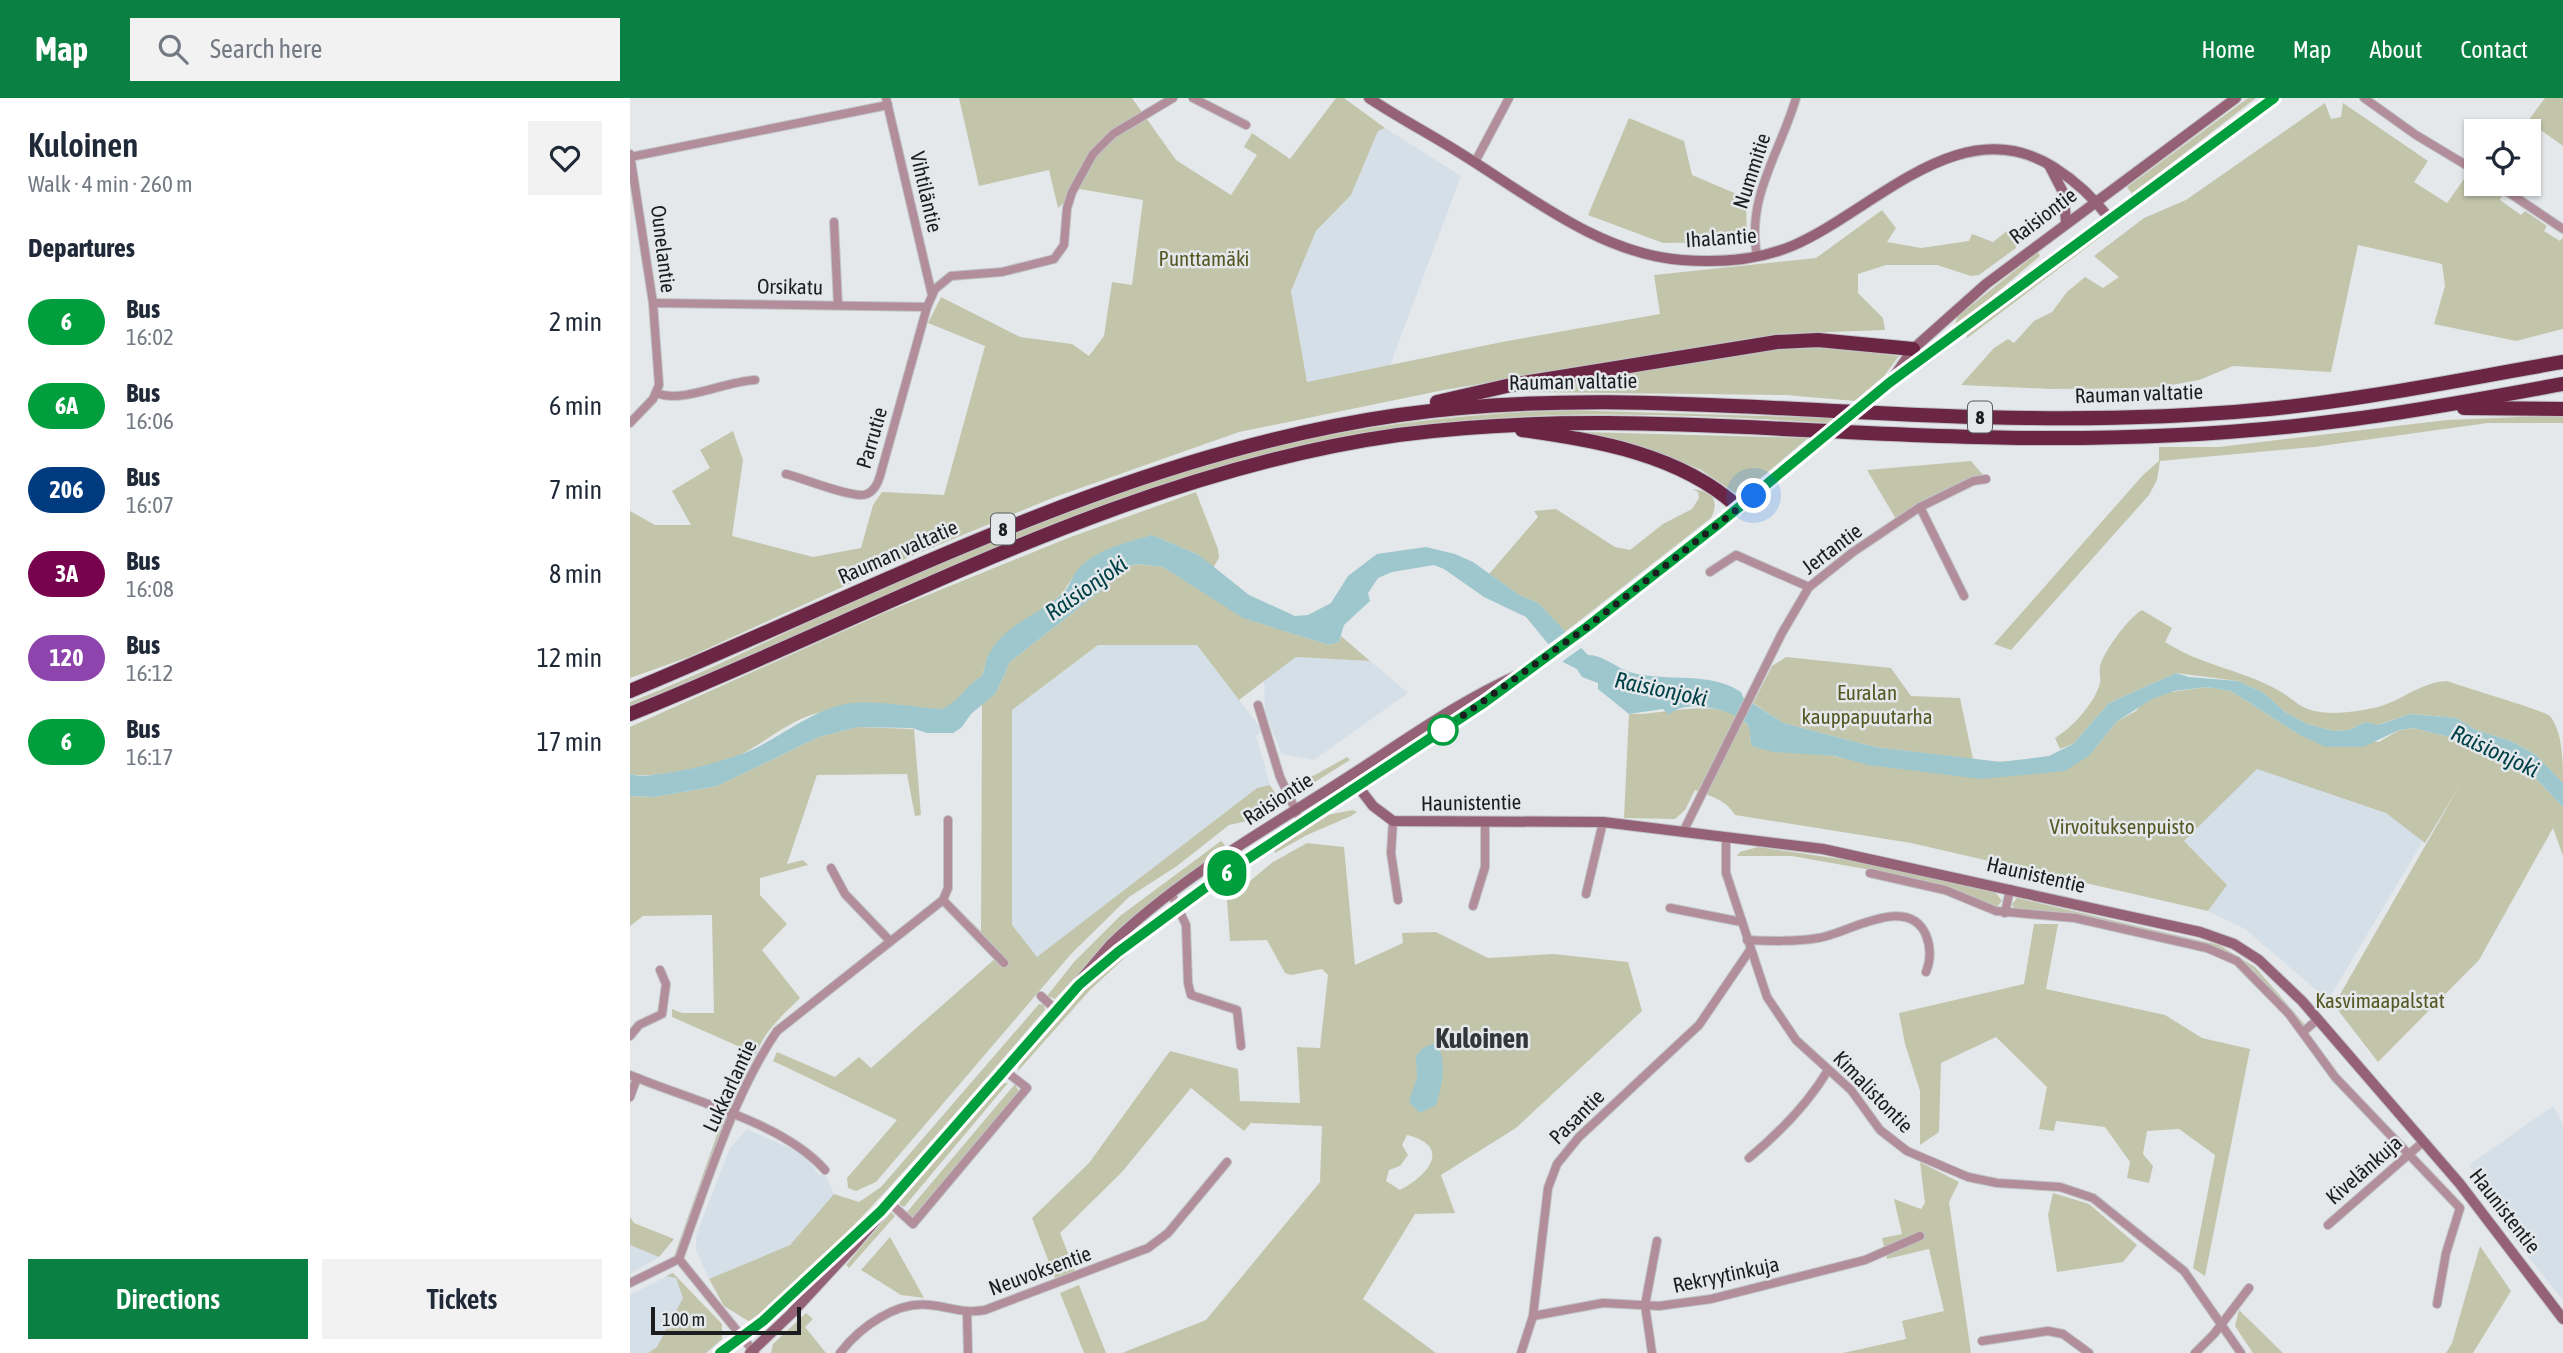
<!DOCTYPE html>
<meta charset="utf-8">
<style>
:root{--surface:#fff;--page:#f2f2f3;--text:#1f2937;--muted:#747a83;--accent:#0b8043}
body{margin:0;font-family:"Asap Condensed",sans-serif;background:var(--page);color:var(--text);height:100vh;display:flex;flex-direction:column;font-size:26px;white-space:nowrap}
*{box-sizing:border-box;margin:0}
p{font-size:23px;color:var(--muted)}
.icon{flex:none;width:38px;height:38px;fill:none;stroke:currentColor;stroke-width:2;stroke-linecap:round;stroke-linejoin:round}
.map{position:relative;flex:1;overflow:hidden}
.panel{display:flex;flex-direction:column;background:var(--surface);width:630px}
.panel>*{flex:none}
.badge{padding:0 14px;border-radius:23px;font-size:24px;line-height:46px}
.tools{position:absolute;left:1834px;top:21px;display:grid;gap:14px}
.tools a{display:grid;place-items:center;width:77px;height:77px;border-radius:0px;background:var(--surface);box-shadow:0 2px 5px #0004;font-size:35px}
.scale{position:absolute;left:21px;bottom:18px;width:150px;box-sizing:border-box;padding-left:7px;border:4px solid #1b1d1e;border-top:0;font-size:19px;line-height:24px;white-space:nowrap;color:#1b1d1e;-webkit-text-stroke:5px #e4e8eb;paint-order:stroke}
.you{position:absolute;width:35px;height:35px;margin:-18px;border:5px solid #fff;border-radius:50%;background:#1a73e8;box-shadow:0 0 0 10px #1a73e833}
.map>.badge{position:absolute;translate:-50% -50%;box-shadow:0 0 0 4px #fff}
h2{padding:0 28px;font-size:26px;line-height:63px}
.round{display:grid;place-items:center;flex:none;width:74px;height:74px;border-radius:0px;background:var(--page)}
.headline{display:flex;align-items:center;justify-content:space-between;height:119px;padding:0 28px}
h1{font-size:33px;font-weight:600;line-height:52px}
.action{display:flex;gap:14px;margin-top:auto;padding:14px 28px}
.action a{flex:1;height:80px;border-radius:0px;background:var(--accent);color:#fff;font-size:28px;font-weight:600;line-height:80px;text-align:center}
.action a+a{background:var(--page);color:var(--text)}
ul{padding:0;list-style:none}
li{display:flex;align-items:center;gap:21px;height:84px;padding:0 28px}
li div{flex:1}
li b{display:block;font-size:26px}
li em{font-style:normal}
li .badge{min-width:77px;font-weight:700;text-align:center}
header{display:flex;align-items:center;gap:42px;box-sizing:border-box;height:98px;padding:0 35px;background:var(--accent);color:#fff}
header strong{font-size:33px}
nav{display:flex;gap:38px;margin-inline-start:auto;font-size:24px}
.search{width:490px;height:63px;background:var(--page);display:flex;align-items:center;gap:18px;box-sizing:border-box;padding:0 24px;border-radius:0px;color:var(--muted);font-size:26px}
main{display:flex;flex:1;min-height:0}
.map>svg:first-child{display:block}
</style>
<header>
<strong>Map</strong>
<div class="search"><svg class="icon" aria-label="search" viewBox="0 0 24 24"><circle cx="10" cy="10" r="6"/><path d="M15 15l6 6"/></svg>Search here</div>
<nav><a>Home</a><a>Map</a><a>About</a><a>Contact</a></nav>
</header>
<main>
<section class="panel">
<div class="headline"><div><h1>Kuloinen</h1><p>Walk · 4 min · 260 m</p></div><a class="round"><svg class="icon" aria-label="heart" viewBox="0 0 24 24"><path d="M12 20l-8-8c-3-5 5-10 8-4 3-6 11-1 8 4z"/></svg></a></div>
<h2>Departures</h2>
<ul>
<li><span class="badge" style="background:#009e3d;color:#fff">6</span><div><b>Bus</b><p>16:02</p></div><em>2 min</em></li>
<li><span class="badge" style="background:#009e3d;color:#fff">6A</span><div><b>Bus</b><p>16:06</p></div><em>6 min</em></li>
<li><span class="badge" style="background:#003b80;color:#fff">206</span><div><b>Bus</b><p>16:07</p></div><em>7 min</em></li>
<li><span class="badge" style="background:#77034e;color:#fff">3A</span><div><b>Bus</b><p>16:08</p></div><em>8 min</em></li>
<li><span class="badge" style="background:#8e44ad;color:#fff">120</span><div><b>Bus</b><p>16:12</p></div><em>12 min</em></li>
<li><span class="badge" style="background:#009e3d;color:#fff">6</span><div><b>Bus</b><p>16:17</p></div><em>17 min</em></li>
</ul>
<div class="action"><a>Directions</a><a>Tickets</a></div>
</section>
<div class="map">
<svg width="1933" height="1255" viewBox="0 0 1933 1255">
<rect width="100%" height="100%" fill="#e4e8eb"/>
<!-- built -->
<g fill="#d5dfe8">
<path d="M755,30L831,78L760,267L677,284L661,193L686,133L721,97L748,33Z"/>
<path d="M468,547H567L633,633L626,638L640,687L627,690L407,860L382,827V612Z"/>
<path d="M666,559L740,563L778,595L684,662L652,656L635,615L634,582Z"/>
<path d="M1627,670L1756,715L1793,743L1698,902L1615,831L1578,813L1596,787L1554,743Z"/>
<path d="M1923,1008L1933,1026V1202L1875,1130L1867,1109L1839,1067Z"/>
<path d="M117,1031L177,1058L189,1078L194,1074L204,1096L160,1147L79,1181L66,1152V1138L100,1050Z"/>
<path d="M0,1147L29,1159L0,1176Z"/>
<path d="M41,1176L58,1192L27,1250L18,1255H0V1197Z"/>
</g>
<!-- green -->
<g fill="#c3c5ab" fill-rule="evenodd">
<path d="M329,0H502L546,62L601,97L627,57L614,49L622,35L660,61L706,0H714L755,30L748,33L721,97L686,133L661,193L677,284L877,243L1030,216L1024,177L1186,160L1252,112L1266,130L1257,144L1291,150L1339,143L1342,136L1363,144L1382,129L1386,150L1349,177L1341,178L1307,167H1256L1228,176V195L1253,220L1255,232L1147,236L814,292L609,334L425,399L265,465L59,559L0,580V413L25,427H61L42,393L80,370L70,352L103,333L113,362L102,438L183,459L231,450L243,407L252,394L314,397L355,248L298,225L311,199L390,239L442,246L459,258L474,238L482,184L502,187L513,102L450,91L428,110L419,72L349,88Z"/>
<path d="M1618,0H1626L1502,96L1497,89Z"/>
<path d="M1915,0H1933V48L1898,23Z"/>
<path d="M1695,5L1701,21L1711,19L1713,5L1798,63L1784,84L1817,105L1839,74L1846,80V86H1855L1872,98L1870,102L1891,117L1895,113L1917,128L1914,133L1930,143L1933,139V231L1886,243L1804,226L1815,188L1812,166L1728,147L1701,274L1603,268L1569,282L1525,290L1422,291L1331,287L1364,250L1378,241L1384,245L1404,223L1422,214L1437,194L1455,179L1473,190L1489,179L1464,158L1514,120L1556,102Z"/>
<path d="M999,20L1054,43L1062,77L1116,100L1117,144L1033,145L958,117Z"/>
<path d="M1499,113L1501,116L1336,241L1338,235Z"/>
<path d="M1408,154L1410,158L1330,226H1325L1328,218Z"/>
<path d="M1188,248L1269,258L1254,278L1225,303L1156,297L883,294L1130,252Z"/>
<path d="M934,312L1205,320L1199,325C1037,315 871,308 710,340C625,357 545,385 464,415C306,472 155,543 0,609V604C76,575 148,537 223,504C333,455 448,407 563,371C683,333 809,317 934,312Z"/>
<path d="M1933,317V325H1858L1684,349L1530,363L1527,382L1519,397L1381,552L1364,546L1513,377L1529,363V349H1589L1817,322Z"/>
<path d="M952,334L1178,340L1113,395L1107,396L1071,372L1046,362Z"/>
<path d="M1341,363L1353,377L1284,408L1266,421L1237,372Z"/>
<path d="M1062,391C1080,393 1091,400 1081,420L935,534L908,505L889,497L859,476L908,419L904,413L926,411L985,449L1000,452L1033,426L1062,411L1069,400L1068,394Z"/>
<path d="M566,394L588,451L589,460L583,470L569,457L522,437L486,448L457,465L445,476L432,496L358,558L352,578C338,586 327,608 311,611C303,612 293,609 285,609C260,610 205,610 184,616C160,623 136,643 114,655C94,665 21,682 0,676V629L256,514L438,440Z"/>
<path d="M507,466L533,469L614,520L699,547L709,544L711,538L740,563L666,559L609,602L567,547H468L382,612V827L407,859L627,690L640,687L650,703L632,717L630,713L623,717L622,722L599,727L547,768L499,799L441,856L246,1084L226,1093L218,1090L217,1080L267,1022L143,963L147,954L205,979L229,959L241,970L367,859L318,813L324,808L351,833L352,606L366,595L380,564L473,491L493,470Z"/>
<path d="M1512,512L1542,530L1535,544C1570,567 1612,572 1648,592C1661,599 1669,610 1684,613C1704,617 1723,614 1743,610C1770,605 1789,584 1817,583C1833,589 1912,612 1920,618C1933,634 1933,665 1933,685L1906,657L1881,643L1846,632L1826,620L1780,616L1747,627L1736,624L1719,632L1704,633L1677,626L1655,614L1634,595L1608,583L1546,575L1479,605L1443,646L1430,651L1425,640C1443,629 1464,606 1470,585C1471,580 1469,574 1470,568C1474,553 1499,519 1512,512Z"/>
<path d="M1156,559L1261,570L1281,598L1330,600L1343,661L1245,649L1153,625L1123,605L1142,568Z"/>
<path d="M1576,589L1601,593L1668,636L1749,644L1769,632L1784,630L1869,652L1893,667L1933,709V758L1923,730L1849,862L1748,964L1704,907L1830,687L1795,745L1756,715L1627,671L1554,743L1597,787L1578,813L1281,745L1105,717C1095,701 1082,699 1065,692L1055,712L1045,721L994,720L999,616C1035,618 1094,594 1121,631L1120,642L1271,671L1460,657L1486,624L1506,613L1520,597Z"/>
<path d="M228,629L284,631L291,717L285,718L277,676L187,677L157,766L173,762L178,767L130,780V797L157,826L132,852L170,900C152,918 135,932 126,956L42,919V911L52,915H84L82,817L13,818L0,828V698L25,699L87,688L189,639Z"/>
<path d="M717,659L720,662L664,697L659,687L685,677Z"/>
<path d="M723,712L727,714L721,718L677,737L645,755L644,752L697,717Z"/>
<path d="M591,743L595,747L590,753L495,826L425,901L417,898L444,864L490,818Z"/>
<path d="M677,745L714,749L725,867L773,845L772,835L806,834L858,860L923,856L998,864L1012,913L886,1030L811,1077L825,1115L785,1116L733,1201L806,1255H492L576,1222L690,1084L692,1028L621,1025L614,1033L561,990L492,1074L430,1135L445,1173L425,1180L402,1120L459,1065L540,953L608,971L610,1003L670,1005L667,949L690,950L698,877L692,871L661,877L655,875L637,842L600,843L597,802L643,764ZM777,1037C822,1048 799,1077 770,1092L756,1083L759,1072L770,1068L778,1057L772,1047Z"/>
<path d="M1128,749L1232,764L1365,794L1372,803L1366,810L1314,788L1230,770L1162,758H1107L1110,754Z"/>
<path d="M1387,800L1589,847L1625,869L1677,929H1673L1622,871L1589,850L1385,813L1382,806Z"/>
<path d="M1404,826H1428L1416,891L1535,917L1572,940L1620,951L1575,1178L1563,1170L1585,1057L1549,1031L1517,1033L1513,1056L1523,1068L1519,1085L1497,1080L1500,1064L1475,1029L1426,1023L1424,1033L1409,1031L1417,989L1366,939L1311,965L1309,1034L1290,1047V993L1275,946L1269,915L1394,886Z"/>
<path d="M500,851L502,853L460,892L388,973C388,953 480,867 500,851Z"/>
<path d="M409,906L414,907L415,912C338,1001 263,1090 179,1173C164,1189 142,1219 120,1224L94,1208L79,1181L160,1147L204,1096L229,1104L251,1089Z"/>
<path d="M375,985H378L274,1109L270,1107L269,1104L366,991Z"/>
<path d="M385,986L389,994L282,1121L277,1114Z"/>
<path d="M95,1014L104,1018L49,1161L42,1164Z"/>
<path d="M1290,1064L1329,1084L1319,1104L1341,1255H1213L1276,1241L1272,1223L1314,1213L1299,1151L1257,1161L1252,1140L1272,1136L1264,1101L1291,1111L1295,1105Z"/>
<path d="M1423,1095L1459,1106L1507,1147L1493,1164L1427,1174L1418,1117Z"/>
<path d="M261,1114L265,1118L219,1170L216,1167Z"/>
<path d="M0,1119L4,1125L44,1141L29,1159L0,1147Z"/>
<path d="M260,1139L294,1200L271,1197L231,1172Z"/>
<path d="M1850,1148L1881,1193L1843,1255H1816L1822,1245Z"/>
<path d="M43,1175L92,1226V1241L76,1255H18L27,1249L53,1200L46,1180L36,1178Z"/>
<path d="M449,1187L476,1255H454L430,1195Z"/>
<path d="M1609,1212L1653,1255H1623L1605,1228Z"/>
<path d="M176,1215L183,1221L175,1229L196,1255H141L143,1246Z"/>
</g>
<!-- water -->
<g fill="#9dc7cc">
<path d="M522,437L569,457L619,497L665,518L678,517L701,505L718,478L747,456L796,449L825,456L843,464L889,497L908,505L958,557C974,557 987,571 1003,575C1038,584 1080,573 1111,594L1113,599L1153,625L1245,649L1371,664L1419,658L1443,646L1479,605L1546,575L1559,579L1608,583L1634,595L1655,614L1677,626L1704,633L1719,632L1736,624L1748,627L1780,616L1826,620L1846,632L1881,643L1906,657L1933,685V709L1893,667L1869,652L1784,630L1769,632L1733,649H1696L1668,636L1601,593L1576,589L1544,593L1522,601L1486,624L1460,657L1435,673L1351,681L1238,667L1205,658L1143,654L1122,648C1119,640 1122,633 1117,626C1104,611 1053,600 1039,617L1033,611L999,616L968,591V585L952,579L947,571L933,564L896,519L854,499L814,471L804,467L762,474L748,480L738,495L740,503L714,527L709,544L699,547L613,520L533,469L507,466L493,470L473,491L380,564L366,595L341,616L331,630L323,635H297L282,630L228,629L189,639L87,688L25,699L0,698V676C12,680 25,676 37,675C62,671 86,665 109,657C146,644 175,615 215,606C238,601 286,609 311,611C328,605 336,587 352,578C355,571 355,564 358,558C373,526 408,518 432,496C439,490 441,481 446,474C462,452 498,444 522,437Z"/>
<path d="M807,944C817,965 813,985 806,1007L790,1015L779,1004L787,979L786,958L793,950Z"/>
</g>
<!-- pier -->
<path fill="#e4e8eb" d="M938,532L954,548L930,565L916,548Z"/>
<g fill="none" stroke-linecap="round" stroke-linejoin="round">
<!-- street casing -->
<g stroke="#c0c3c6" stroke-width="10">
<g id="street">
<path d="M256,0L302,197"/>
<path d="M563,0L616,27"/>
<path d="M1734,0L1786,37L1846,73"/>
<path d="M0,56L23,205L29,287L23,301L0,325"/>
<path d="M0,59L258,7"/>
<path d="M845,64L879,0"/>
<path d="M1866,86L1933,131"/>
<path d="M204,124L208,207"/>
<path d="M1127,158C1116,99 1150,55 1166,0"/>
<path d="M23,205L297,209"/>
<path d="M27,295C52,306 96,283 125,282"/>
<path d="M156,376C173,380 225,402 237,396C244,393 248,385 250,378L297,209L305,191L321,178L372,174L424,161L434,147L437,110L442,94L463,56L483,36L543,0"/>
<path d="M1290,409L1334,498"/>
<path d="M1080,474L1106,457L1179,489"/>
<path d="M628,607L650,679L672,726"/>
<path d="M763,723L761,755L768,802"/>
<path d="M1053,734L1152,535L1179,489L1223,454L1290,409L1343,383L1356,381"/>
<path d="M1096,740V775L1137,899L1166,942L1221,992L1250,1032L1277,1053L1338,1079L1367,1085L1430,1089L1463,1100L1554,1173L1611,1255"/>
<path d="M201,770L215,796L260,843"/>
<path d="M1240,775L1315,792L1366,813L1445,820L1577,850L1607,863L1659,916L1705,979L1830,1110L1816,1155L1807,1206"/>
<path d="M541,795L556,827L558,885L561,897L607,912L611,948"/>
<path d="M956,796L973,724"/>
<path d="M313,802L374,865"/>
<path d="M843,808L855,769V725"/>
<path d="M1040,810L1112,824"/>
<path d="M1375,815L1380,791"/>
<path d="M1117,842C1141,843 1164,844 1188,840C1217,836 1278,795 1296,837C1301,850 1301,862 1296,874"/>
<path d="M411,898L426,912"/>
<path d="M1673,934L1688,921"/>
<path d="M0,938L9,927L32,916L36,886L30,872"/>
<path d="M0,977C59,1002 153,1024 195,1072"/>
<path d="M0,999L7,980"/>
<path d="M1119,1060C1149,1035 1178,1006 1198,972"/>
<path d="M259,1104L283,1126L397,990L374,972"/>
<path d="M1698,1127L1793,1044"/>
<path d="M0,1185L49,1161"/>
<path d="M337,1215L338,1255"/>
<path d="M903,1218L973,1205L1029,1208L1081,1201L1235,1162L1290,1138"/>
<path d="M1352,1243L1418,1233L1433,1236L1459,1255"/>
<path d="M125,1255L49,1161C75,1090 104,995 147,933L313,802L318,790V722"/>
<path d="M210,1255C230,1229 266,1203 300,1207C320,1209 334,1216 355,1212L518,1150L538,1135L597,1064"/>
<path d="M891,1255L903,1218L918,1090L927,1066L949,1039L1069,927L1120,852"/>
<path d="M1022,1255L1015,1207L1027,1143"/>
<path d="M1565,1255L1584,1236L1619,1190"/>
</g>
</g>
<!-- secondary casing -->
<g stroke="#c0c3c6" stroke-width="12">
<g id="secondary">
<path d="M739,0C769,20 800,36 830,55C898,97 970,156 1052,162C1089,165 1128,162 1162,148C1244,113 1331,9 1425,70C1447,84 1463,99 1479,120"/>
<path d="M1419,67L1434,96L1436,125"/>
<path d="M1263,280L1283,251L1356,186L1606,0"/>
<path d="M1259,285L1294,262L1461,133L1644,0"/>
<path d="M720,678L743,708L763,723L973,724L1193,751L1570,834L1604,846L1629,862L1672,903L1830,1086L1933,1221"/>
<path d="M467,872C574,782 696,712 811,634C935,549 1053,456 1169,360"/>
<path d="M90,1255L133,1223L231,1131"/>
<path d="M120,1255L161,1216L223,1149L481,846C551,778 639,730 721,677C777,641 829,603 890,576"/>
</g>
</g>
<!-- highway casing -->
<g stroke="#c0c3c6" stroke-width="16">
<g id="highway">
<path d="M807,304L881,287L1147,244L1188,242L1283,251"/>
<path d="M1834,310L1933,311"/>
<path d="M892,332C968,343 1050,356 1109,410"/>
<path d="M0,593C251,489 496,356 769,317C978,287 1187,319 1397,320C1474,321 1551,319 1627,312C1729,303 1832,281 1933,264"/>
<path d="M0,616C252,515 496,375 768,337C978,309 1187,339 1397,340C1504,341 1610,336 1716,322C1789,313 1861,299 1933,286"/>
</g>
</g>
<!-- street -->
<use href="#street" stroke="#b28e9a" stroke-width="8"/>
<!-- secondary -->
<use href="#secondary" stroke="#956275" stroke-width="10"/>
<!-- highway -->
<use href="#highway" stroke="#6c2645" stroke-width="14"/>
<!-- secondary-bridge casing -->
<g stroke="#c0c3c6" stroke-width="12" stroke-linecap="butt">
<path id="secondary-bridge" d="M1169,360L1259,285"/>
</g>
<!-- secondary-bridge -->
<use href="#secondary-bridge" stroke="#956275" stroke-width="10"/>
</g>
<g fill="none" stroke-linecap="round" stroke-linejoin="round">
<!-- line casing -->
<g stroke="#fff" stroke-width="16">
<path id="line" d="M90,1255L133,1223L251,1113L449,887L488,854L587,781L855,604L957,529L1091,424L1259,285L1644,0"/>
</g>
<!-- line -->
<use href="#line" stroke="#009e3d" stroke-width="10"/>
<!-- walk -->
<path stroke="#1b1d1e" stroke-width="7" stroke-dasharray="0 12.6" d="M813,632L957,529L1124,398"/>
</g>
<!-- markers -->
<circle fill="#fff" stroke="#009e3d" stroke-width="3.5" cx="813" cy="632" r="14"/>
<g text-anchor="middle" stroke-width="5" stroke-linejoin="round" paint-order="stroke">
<!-- shield labels -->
<g fill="#e4e8eb" stroke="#575a5c" stroke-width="2">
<rect x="1338" y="303.5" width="24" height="31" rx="5"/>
<rect x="361" y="415.5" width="24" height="31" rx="5"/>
</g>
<g font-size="19" font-weight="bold" fill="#1b1d1e">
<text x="1350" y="326">8</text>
<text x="373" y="438">8</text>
</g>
<!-- street labels -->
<g font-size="21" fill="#1b1d1e" stroke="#e4e8eb">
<text transform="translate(1122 73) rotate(-72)" y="7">Nummitie</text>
<text transform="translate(296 94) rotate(77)" y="7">Vihtiläntie</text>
<text transform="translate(1413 118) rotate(-37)" y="7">Raisiontie</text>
<text transform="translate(1091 140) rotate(-4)" y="7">Ihalantie</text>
<text transform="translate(33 151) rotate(83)" y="7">Ounelantie</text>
<text transform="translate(160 189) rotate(1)" y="7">Orsikatu</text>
<text transform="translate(943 284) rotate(-1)" y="7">Rauman valtatie</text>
<text transform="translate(1509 296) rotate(-2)" y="7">Rauman valtatie</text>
<text transform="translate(242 340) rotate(-74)" y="7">Parrutie</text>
<text transform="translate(1202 451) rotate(-37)" y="7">Jertantie</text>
<text transform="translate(268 454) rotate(-24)" y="7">Rauman valtatie</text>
<text transform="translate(648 701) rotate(-33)" y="7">Raisiontie</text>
<text transform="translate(841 705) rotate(-1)" y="7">Haunistentie</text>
<text transform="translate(1406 777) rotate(13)" y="7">Haunistentie</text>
<text transform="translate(100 988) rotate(-65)" y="7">Lukkarlantie</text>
<text transform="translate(1243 994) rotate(46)" y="7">Kimalistontie</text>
<text transform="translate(947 1019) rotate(-45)" y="7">Pasantie</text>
<text transform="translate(1734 1072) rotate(-41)" y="7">Kivelänkuja</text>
<text transform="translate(1875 1113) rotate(52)" y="7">Haunistentie</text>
<text transform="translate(410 1173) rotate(-20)" y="7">Neuvoksentie</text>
<text transform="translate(1096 1177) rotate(-12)" y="7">Rekryytinkuja</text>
</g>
<!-- park labels -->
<g font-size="21" fill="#565722" stroke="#e4e8eb">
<text x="574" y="168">Punttamäki</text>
<text x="1237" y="602">Euralan<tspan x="1237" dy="24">kauppapuutarha</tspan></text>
<text x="1492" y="736">Virvoituksenpuisto</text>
<text x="1750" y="910">Kasvimaapalstat</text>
</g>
<!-- water labels -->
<g font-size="23" font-style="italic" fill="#004148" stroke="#e4e8eb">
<text transform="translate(456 490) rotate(-35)" y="8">Raisionjoki</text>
<text transform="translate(1031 591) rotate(12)" y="8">Raisionjoki</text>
<text transform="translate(1865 653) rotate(25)" y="8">Raisionjoki</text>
</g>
<!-- district labels -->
<g font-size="28" font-weight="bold" fill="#333639" stroke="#e4e8eb">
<text x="852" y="950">Kuloinen</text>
</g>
</g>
</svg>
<div class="tools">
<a><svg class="icon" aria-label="locate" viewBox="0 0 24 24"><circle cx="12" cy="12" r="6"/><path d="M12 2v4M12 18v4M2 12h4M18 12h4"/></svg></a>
</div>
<div class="scale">100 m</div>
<div class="you" style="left:1124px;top:398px"></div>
<b class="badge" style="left:597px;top:775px;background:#009e3d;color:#fff">6</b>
</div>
</main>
